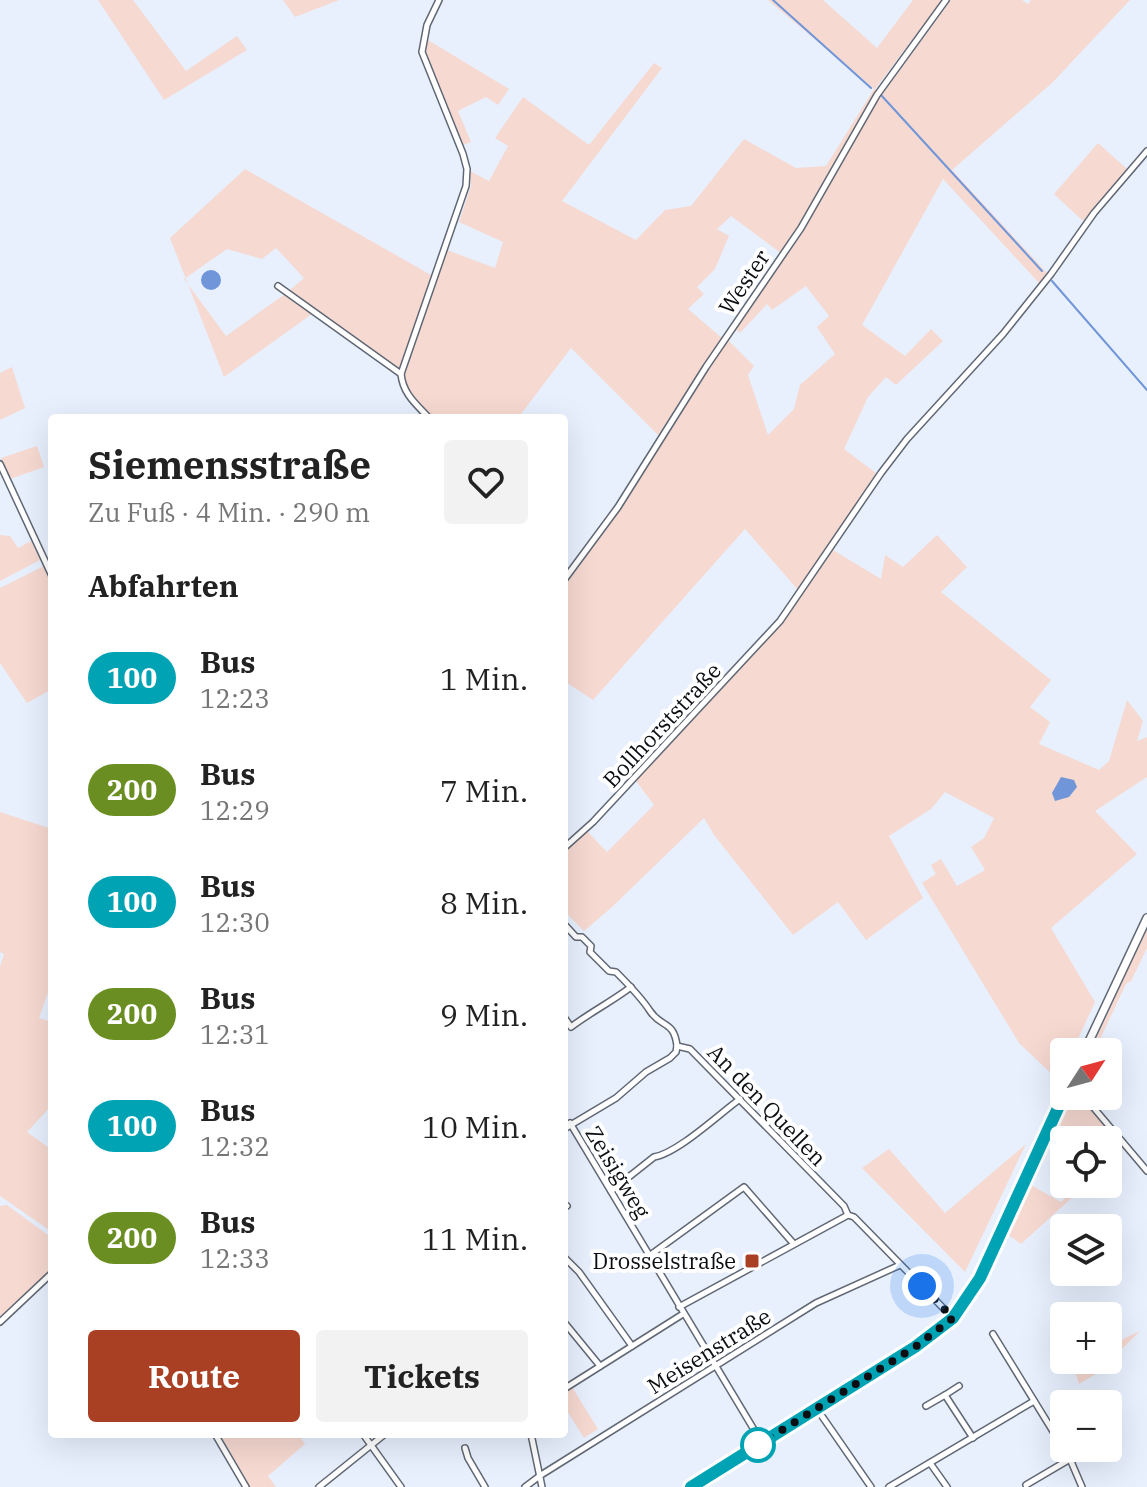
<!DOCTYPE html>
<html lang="de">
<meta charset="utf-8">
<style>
:root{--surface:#fff;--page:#f2f2f2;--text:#222;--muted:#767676;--accent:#a94024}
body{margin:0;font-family:"IBM Plex Serif",serif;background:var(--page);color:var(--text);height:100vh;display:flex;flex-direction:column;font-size:30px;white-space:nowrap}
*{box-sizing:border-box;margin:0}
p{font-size:26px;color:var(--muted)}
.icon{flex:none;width:44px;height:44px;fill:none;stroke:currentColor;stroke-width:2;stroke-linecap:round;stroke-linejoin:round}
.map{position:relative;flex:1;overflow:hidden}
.drawer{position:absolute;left:48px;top:414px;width:520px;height:1024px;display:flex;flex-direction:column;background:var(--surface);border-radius:8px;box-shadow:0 8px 32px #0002}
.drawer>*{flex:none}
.badge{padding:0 16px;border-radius:26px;font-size:28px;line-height:52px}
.needle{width:52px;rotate:54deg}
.fabs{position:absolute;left:1050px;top:1038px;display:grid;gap:16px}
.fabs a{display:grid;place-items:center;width:72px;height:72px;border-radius:8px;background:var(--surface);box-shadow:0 8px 32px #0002;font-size:40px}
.you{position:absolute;width:40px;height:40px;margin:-20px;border:6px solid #fff;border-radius:50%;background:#1a73e8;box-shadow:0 0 0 12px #1a73e833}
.map>.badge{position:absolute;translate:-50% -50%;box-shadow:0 0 0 4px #fff}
h2{padding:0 40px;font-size:30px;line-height:72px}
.round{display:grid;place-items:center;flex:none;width:84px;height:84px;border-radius:8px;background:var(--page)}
.overview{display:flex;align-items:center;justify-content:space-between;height:136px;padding:0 40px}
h1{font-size:38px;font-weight:700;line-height:60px}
.button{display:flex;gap:16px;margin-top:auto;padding:16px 40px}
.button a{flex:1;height:92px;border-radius:8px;background:var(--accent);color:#fff;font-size:32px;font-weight:700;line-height:92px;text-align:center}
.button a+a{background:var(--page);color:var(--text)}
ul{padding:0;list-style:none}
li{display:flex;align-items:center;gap:24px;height:112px;padding:0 40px}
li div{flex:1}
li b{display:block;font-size:30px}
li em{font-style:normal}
li .badge{min-width:88px;font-weight:700;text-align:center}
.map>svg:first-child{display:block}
</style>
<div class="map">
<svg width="1147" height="1487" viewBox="0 0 1147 1487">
<rect width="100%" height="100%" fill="#e8f0fe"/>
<!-- green -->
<g fill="#f6d9d1">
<path d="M98,0H133L186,71L237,36L247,50L164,100Z"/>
<path d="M283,0H339L295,17Z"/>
<path d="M768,0H823L877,48L913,0H942L875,89L881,96L951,0H1022L1028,4L1031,0H1130L1052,83L952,170L1047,273L1040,284L943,179L862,325L905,356L931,329L943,341L896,385L886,377L868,397L844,449L876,473L798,590L745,529L593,700L564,681V583L621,508L728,340L754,366L748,375L768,435L794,409L800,385L835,354L817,327L829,316L806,286L772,310L767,304L740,333L736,329L785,256L731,216L717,229L729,236L715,269L697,287L704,294L688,309L722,338L658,435L571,348L518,418H433C420,405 406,394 405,374L447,250L495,268L503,242L459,222L471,186L470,171L489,181L508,146L495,138L523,97L589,145L654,63L662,68L562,201L636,240L665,210L691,206L744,139L796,168L826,166L874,89Z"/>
<path d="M428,40L509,89L498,105L486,97L458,111L471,142L463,145L426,52Z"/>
<path d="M1098,143L1127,169L1083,221L1054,194Z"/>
<path d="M245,169L431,275L400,369L290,290L304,278L276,248L262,259L227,249L184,279L226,336L285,294L312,314L224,377L170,238Z"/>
<path d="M12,367L25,408L0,420V373Z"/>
<path d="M37,446L44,467L10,479L1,458Z"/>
<path d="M0,535L10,536L18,548L31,541L40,560L0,581Z"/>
<path d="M937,535L967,567L941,592L1051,680L1030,707L1050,722L1039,744L1099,770L1109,761L1127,700L1143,721L1137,741L1147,737V777L1095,811L1137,854L1051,928L1095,1002L1072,1052H1064V1068L1058,1080L1019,1043L922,883L936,874L931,865L941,859L957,886L985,870L971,847L984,838L994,818L945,792L931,809L889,836L923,898L866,940L838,902L793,935L714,835L704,818L611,908L584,931L564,911V851L587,831L607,852L654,805L636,781L780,621L783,623L833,550L881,579L885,555L903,567Z"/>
<path d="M52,562V689L27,703L0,663V588Z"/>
<path d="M0,812L52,829V981L39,1018L52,1022V1105L27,1132L52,1150V1232L0,1196V967L4,954L0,952Z"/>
<path d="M1147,928V948L1131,981L1126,984L1094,1052H1090Z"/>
<path d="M1070,1098L1091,1109L1125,1148L1108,1164V1140H1064V1144L1050,1136Z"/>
<path d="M1026,1144L965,1272L862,1168L889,1149L945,1213Z"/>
<path d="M1029,1184L1061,1202L1080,1184H1087L1021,1244L1007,1234Z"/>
<path d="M7,1205L52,1238V1269L0,1319V1206Z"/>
<path d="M1140,1331L1120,1351L1121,1359L1079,1384L1076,1375L1096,1360H1108V1351L1125,1338Z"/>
<path d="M572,1387L598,1429L584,1438L564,1406V1392Z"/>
<path d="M220,1434H298L305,1444L268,1476L276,1487H250Z"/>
</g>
<!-- water -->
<g fill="#7095d8">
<circle cx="211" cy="280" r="10"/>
<path d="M1061,777L1074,780L1077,787L1069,797L1055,801L1052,793Z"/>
</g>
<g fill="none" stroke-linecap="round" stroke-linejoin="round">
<!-- stream -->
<g stroke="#7095d8" stroke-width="2">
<path d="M773,0L871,88"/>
<path d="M881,95L1042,271"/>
<path d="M1052,281L1147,390"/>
</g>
<!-- street casing -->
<g stroke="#616874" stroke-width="8">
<g id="street">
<path d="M278,286L401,374"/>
<path d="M429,418C416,404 403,394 401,374L466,186L467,169L463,154L422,52L427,25L439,0"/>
<path d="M0,464L52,576"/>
<path d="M564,580L618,507L706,367L801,228L877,95L946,0"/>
<path d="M564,848L593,822L780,621L881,473L907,439L1003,334L1051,274L1094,213L1147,151"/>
<path d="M564,924L576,937H582L591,946L590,952L609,971L616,972C629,985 641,997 650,1011C661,1028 674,1020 677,1046"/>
<path d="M564,1017L571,1027C591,1012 611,1002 631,987"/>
<path d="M677,1046L690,1049L844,1206L848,1215L854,1217L953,1318"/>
<path d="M1072,1096L1093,1107L1147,1171"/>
<path d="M570,1123L762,1443"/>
<path d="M564,1129L616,1098L646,1072L670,1058L676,1052L677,1046"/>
<path d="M611,1191L654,1157C678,1153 719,1114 740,1099"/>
<path d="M564,1208L567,1206"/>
<path d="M649,1256L744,1187L793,1243"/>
<path d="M564,1257L579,1272L632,1346"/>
<path d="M679,1307L848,1215"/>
<path d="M0,1322L52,1273"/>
<path d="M564,1322L600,1366"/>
<path d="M993,1334L1070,1459L1082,1487"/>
<path d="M959,1386L945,1395L973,1438"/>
<path d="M564,1389L683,1314"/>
<path d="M926,1406L945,1395"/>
<path d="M817,1409L871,1487"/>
<path d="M215,1434L246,1487"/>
<path d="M363,1434L401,1487"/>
<path d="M531,1434L542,1487"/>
<path d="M465,1448L468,1458L485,1487"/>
<path d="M930,1463L947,1487"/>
<path d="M1026,1485L1070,1459"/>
<path d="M319,1487L385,1434"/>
<path d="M525,1487L541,1475L816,1303L900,1265"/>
<path d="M889,1487L1034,1401"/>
</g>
</g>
<!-- secondary casing -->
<g stroke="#616874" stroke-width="10">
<g id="secondary">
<path d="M1084,1052L1147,918"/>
<path d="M691,1487L915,1347L953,1318L980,1278L1064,1095"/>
</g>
</g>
<!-- street -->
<use href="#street" stroke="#fff" stroke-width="5"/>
<!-- secondary -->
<use href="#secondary" stroke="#fff" stroke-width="7"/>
</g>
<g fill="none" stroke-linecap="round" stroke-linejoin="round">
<!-- line casing -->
<g stroke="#fff" stroke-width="18">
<path id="line" d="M691,1487L915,1347L953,1318L980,1278L1064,1095"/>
</g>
<!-- line -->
<use href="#line" stroke="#00a3b4" stroke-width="12"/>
<!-- walk -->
<path stroke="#0b0e12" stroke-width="8" stroke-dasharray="0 14.4" d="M758,1445L915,1347L953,1318L922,1286"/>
</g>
<!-- markers -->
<rect fill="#a94024" stroke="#fff" stroke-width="3" x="744" y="1253" width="16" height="16" rx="4"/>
<circle fill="#fff" stroke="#00a3b4" stroke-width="4" cx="758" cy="1445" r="16"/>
<g text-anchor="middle" stroke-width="8" stroke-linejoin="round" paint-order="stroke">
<!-- street labels -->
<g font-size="22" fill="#0b0e12" stroke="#fff">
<text transform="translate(744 282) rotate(-56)" y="8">Wester</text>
<text transform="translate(662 725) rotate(-47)" y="8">Bollhorststraße</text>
<text transform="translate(767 1105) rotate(46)" y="8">An den Quellen</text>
<text transform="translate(618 1172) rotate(59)" y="8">Zeisigweg</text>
<text transform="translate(709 1351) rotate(-32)" y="8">Meisenstraße</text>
</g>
<!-- poi labels -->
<g font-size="22" fill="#0b0e12" stroke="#fff" text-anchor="end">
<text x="736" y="1269">Drosselstraße</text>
</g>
</g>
</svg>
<div class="fabs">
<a><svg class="needle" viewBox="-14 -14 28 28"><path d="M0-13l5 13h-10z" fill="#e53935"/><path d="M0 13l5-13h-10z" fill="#767676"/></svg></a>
<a><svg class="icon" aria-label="locate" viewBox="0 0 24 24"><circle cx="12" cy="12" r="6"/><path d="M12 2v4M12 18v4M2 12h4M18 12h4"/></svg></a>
<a><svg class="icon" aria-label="layers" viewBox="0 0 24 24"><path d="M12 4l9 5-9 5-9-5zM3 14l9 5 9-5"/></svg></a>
<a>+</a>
<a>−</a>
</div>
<div class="you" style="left:922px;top:1286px"></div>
<section class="drawer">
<div class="overview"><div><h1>Siemensstraße</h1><p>Zu Fuß · 4 Min. · 290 m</p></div><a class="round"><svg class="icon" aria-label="heart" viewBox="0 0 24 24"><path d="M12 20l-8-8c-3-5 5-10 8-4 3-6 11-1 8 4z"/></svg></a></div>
<h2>Abfahrten</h2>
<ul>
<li><span class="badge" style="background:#00a3b4;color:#fff">100</span><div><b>Bus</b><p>12:23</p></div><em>1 Min.</em></li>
<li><span class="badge" style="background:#6b8e23;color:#fff">200</span><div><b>Bus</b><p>12:29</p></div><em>7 Min.</em></li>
<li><span class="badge" style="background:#00a3b4;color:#fff">100</span><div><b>Bus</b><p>12:30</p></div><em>8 Min.</em></li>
<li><span class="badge" style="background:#6b8e23;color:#fff">200</span><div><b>Bus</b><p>12:31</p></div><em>9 Min.</em></li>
<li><span class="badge" style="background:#00a3b4;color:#fff">100</span><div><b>Bus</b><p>12:32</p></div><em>10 Min.</em></li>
<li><span class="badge" style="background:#6b8e23;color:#fff">200</span><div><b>Bus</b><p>12:33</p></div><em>11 Min.</em></li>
</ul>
<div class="button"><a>Route</a><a>Tickets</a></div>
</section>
</div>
